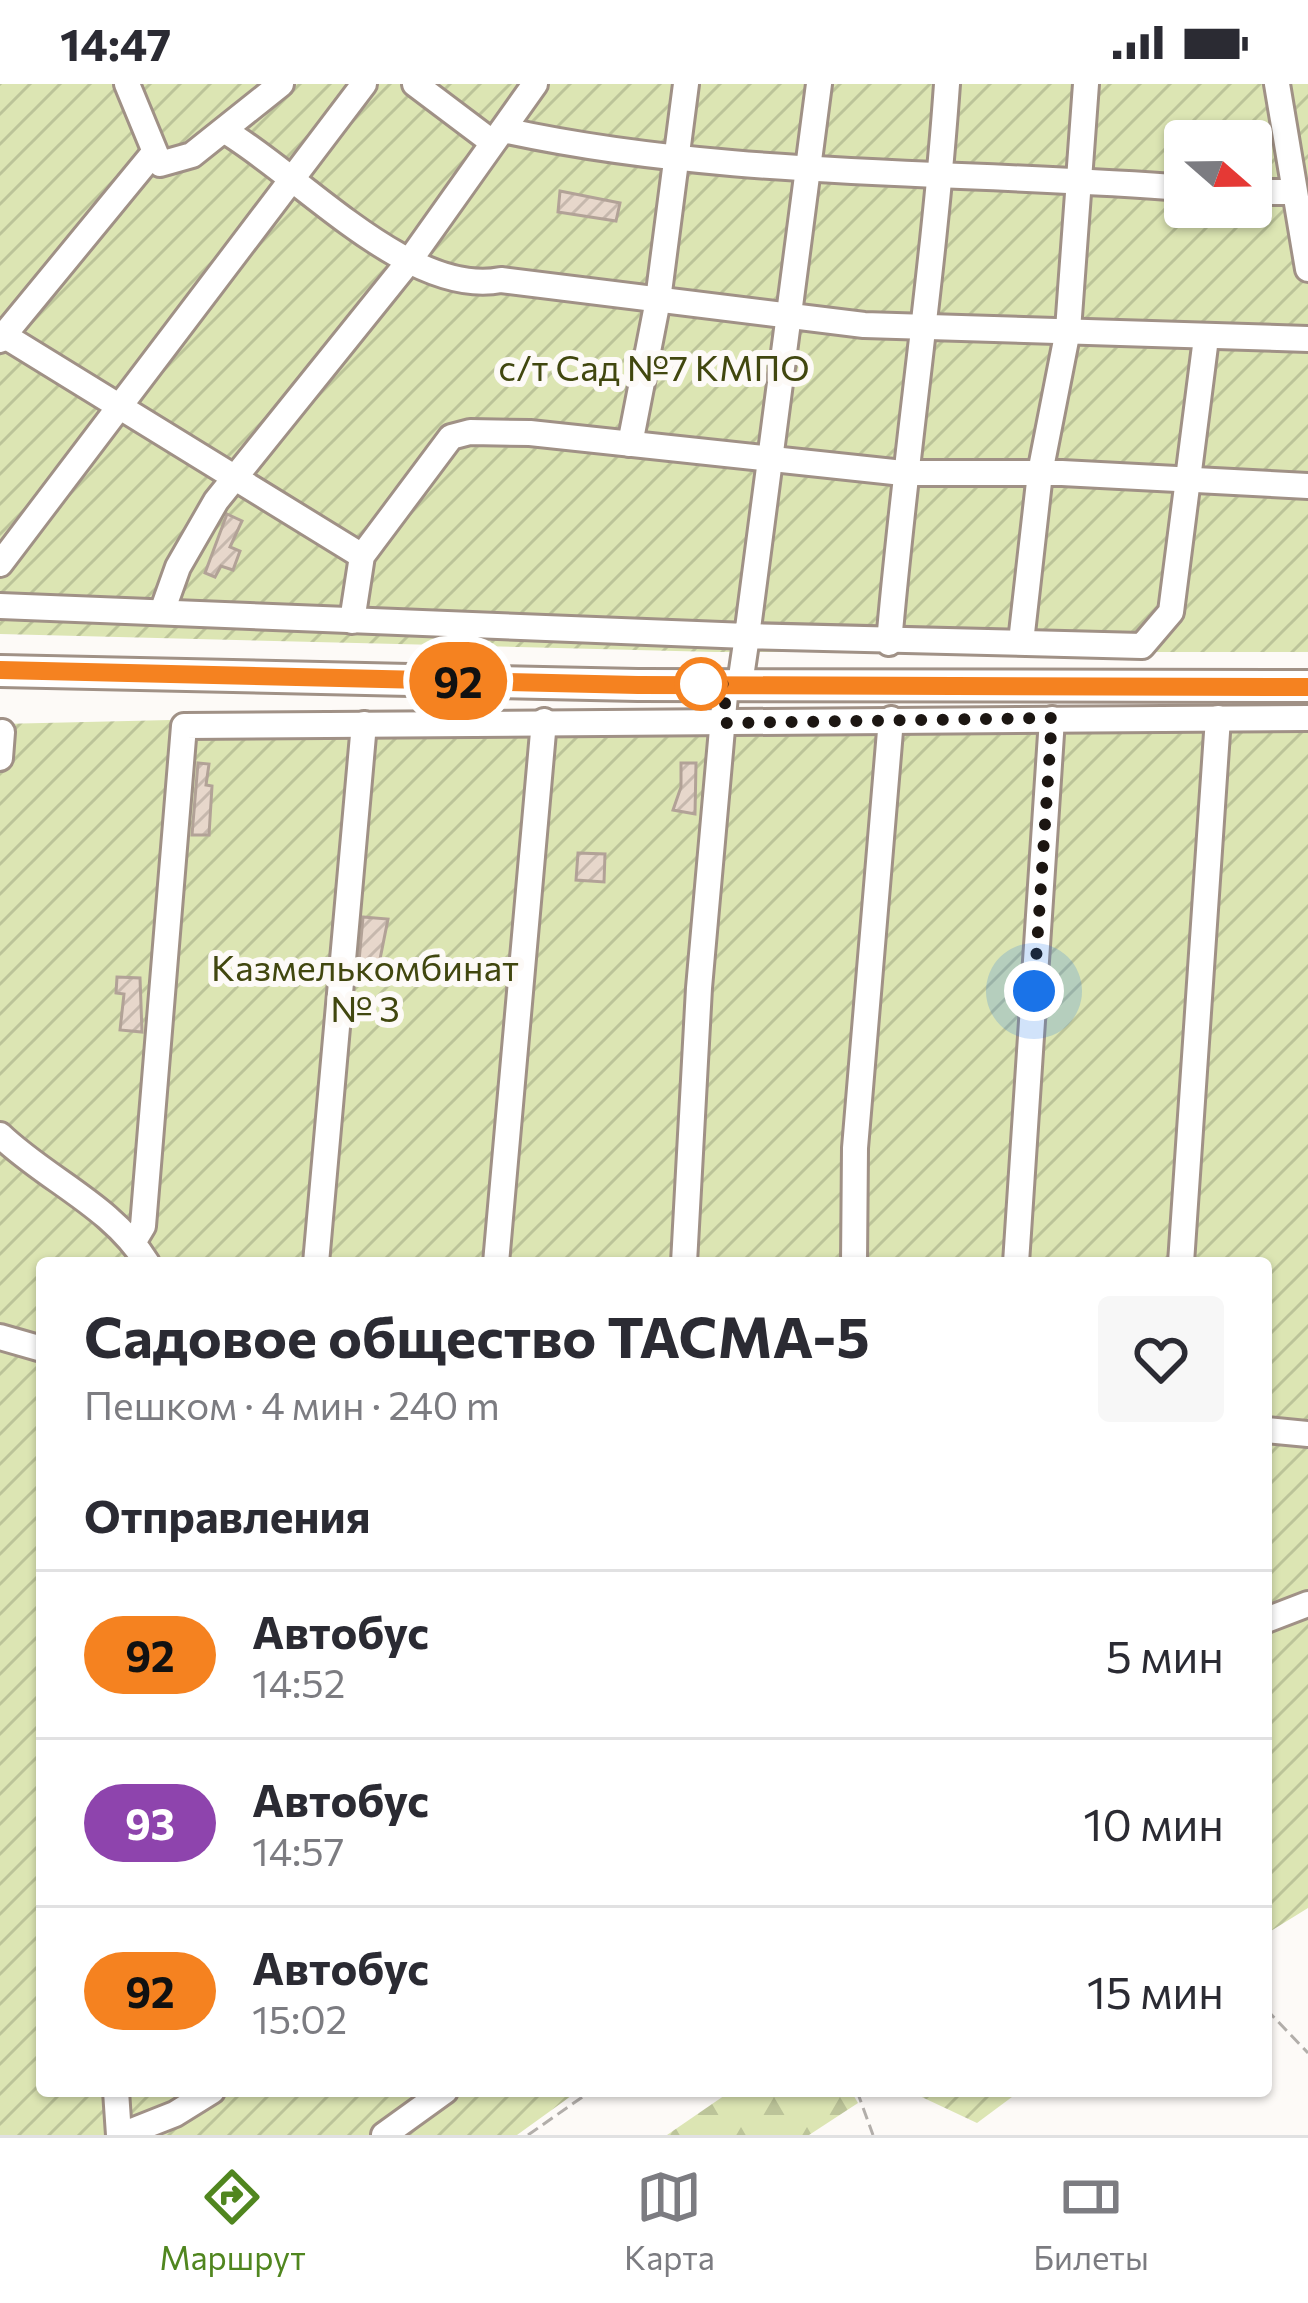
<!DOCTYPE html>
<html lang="ru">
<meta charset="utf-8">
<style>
:root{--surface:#fff;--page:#f7f7f7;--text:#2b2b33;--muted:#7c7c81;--line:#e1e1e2;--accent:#50861f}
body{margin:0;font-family:Commissioner,sans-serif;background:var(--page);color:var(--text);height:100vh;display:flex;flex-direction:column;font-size:45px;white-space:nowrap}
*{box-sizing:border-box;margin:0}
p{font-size:39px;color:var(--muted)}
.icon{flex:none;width:66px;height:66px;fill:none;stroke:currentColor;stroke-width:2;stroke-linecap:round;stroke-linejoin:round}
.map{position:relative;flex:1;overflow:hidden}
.sheet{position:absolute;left:36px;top:1173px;width:1236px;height:840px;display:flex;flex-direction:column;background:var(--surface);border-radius:12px;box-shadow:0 3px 9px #0004}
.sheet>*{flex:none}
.badge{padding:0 24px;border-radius:39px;font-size:42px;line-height:78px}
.needle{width:78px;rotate:110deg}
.fabs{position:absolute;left:1164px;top:36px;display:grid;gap:24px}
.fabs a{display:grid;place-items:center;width:108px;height:108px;border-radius:12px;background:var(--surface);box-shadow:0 3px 9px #0004;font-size:60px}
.you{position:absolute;width:60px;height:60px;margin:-30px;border:9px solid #fff;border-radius:50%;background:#1a73e8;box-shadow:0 0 0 18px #1a73e833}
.map>.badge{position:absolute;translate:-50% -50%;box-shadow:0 0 0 6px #fff}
h2{padding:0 48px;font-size:45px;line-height:108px}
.round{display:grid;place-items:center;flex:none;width:126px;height:126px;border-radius:12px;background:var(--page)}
.head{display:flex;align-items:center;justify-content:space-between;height:204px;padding:0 48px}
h1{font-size:57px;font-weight:700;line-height:90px}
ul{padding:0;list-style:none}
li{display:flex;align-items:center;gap:36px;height:168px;padding:0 48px;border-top:3px solid var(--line)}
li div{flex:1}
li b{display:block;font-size:45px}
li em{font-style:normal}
li .badge{min-width:132px;font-weight:700;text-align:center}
.status{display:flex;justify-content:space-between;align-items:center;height:84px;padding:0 60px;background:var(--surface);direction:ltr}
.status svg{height:33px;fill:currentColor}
.tabs{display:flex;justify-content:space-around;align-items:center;height:168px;border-top:3px solid var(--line);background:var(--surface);font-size:33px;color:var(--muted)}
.tabs a{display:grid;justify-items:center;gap:6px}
.tabs .current{color:var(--accent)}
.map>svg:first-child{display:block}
</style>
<div class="status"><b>14:47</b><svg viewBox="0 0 49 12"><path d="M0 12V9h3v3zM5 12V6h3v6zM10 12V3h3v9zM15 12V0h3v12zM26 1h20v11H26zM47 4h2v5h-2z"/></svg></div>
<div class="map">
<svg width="1308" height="2051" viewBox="0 0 1308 2051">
<defs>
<pattern id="forest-firs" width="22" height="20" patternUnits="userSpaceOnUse" patternTransform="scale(3)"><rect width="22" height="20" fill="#dce5b3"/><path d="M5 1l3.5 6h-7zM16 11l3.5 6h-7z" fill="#bcc499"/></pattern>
<pattern id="garden-furrows" width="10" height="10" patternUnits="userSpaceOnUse" patternTransform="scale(3)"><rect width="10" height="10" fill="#dce5b3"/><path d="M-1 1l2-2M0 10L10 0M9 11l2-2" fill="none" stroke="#bcc499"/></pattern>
<pattern id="building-hatch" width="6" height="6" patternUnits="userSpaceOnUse" patternTransform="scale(3)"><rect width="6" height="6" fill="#e7d7cb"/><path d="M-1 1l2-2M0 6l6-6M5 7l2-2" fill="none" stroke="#c6b8ad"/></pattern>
</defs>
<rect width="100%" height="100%" fill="#fdfaf7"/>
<!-- forest -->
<path fill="url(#forest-firs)" d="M731,2007H851L858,2019L809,2051H667Z"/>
<!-- garden -->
<g fill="url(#garden-furrows)" fill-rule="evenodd">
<path d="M0,0H1308V568H715L0,550ZM1185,57H1251V123H1185Z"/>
<path d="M1308,628V1824L1266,1850V1179H42V2007H578L517,2051H0V640L386,631Z"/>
<path d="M909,2007H1020L977,2039Z"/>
</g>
<!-- building -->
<g fill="url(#building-hatch)" stroke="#b2a297" stroke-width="3">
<path d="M560,107L620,119L616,137L558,128Z"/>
<path d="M227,430L242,437L230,463L240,467L233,486L221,482L215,493L205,489Z"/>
<path d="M198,679L209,680L206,701L212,702L209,751H192Z"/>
<path d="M681,679H696L695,730L673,726L681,703Z"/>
<path d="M578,769L605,770L604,798L576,796Z"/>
<path d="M363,833L388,835L377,890L358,888Z"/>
<path d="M117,893L140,894L142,948L120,946L124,910L116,909Z"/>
</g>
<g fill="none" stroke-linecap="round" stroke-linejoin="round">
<!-- minor casing -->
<g stroke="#a09186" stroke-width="30">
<g id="minor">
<path d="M127,0L160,80L192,71L281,0"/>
<path d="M415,0L492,58"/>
<path d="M1277,0L1308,185"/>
<path d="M503,46C726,95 958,86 1185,104"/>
<path d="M225,47C300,91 410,214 501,196L864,241L1308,255"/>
<path d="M1251,108H1294"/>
<path d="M0,249L362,472"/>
<path d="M0,256L152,71"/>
<path d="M630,360L658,216L686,0"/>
<path d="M0,480L364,0"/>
<path d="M0,522L747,552L819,0"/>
<path d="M163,525L178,483L216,417L410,176L535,0"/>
<path d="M352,537L362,472L451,353L470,348L530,349L903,389H1062L1308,402"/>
<path d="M1021,558L1040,389L1068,246L1086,0"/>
<path d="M889,559C905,372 934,187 947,0"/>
<path d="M740,600L747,552L1142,562L1171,528L1206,254"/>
<path d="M0,674L2,648"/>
<path d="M0,1051C47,1096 112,1122 147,1179"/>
<path d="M134,1157L143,1142L184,642L1308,634"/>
<path d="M316,1179L364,640"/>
<path d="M496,1179L544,637"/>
<path d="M684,1179L699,904L726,600"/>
<path d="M854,1179L855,1064L891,635"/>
<path d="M1016,1179L1052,635"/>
<path d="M1181,1179L1218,634"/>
<path d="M0,1253L42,1265"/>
<path d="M1266,1346L1308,1350"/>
<path d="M1266,1536L1308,1520"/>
<path d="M116,2007L119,2051"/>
<path d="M122,2051L175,2030L212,2007"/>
<path d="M384,2051L445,2007"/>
</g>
</g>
<!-- major casing -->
<g stroke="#a09186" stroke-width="36">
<path id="major" d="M0,587L638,601L1308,602"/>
</g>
<!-- path -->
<g stroke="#b2aeaa" stroke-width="3" stroke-dasharray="12 6" stroke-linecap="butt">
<path d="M1266,1925L1308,1969"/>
<path d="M857,2007L873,2051"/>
<path d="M528,2051L591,2007"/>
</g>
<!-- minor -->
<use href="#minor" stroke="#fff" stroke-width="24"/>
<!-- major -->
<use href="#major" stroke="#fff" stroke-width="30"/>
</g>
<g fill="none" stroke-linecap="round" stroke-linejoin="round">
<!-- line casing -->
<g stroke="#fff" stroke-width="27">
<path id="line" d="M0,586L638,601L1308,603"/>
</g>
<!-- line -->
<use href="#line" stroke="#f58220" stroke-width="18"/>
<!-- walk -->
<path stroke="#1c1612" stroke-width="12" stroke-dasharray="0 21.6" d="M701,600H725V639L1052,634L1034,907"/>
</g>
<!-- markers -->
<circle fill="#fff" stroke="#f58220" stroke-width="6" cx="701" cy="600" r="24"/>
<g text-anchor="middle" stroke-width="12" stroke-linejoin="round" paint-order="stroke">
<!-- park labels -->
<g font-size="36" fill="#41470f" stroke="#fdfaf7">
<text x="654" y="297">с/т Сад №7 КМПО</text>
<text x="365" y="897">Казмелькомбинат<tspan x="365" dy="41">№ 3</tspan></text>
</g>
</g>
</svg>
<div class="fabs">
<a><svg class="needle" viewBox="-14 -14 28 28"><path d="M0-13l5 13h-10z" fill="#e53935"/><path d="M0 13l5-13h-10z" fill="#7c7c81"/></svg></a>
</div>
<div class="you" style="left:1034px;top:907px"></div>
<b class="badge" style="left:458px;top:597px;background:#f58220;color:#111">92</b>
<section class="sheet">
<div class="head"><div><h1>Садовое общество ТАСМА-5</h1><p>Пешком · 4 мин · 240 m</p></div><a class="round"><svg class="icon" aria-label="heart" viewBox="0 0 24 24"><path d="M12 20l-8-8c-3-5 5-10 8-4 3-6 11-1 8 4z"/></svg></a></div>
<h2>Отправления</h2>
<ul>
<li><span class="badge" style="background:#f58220;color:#111">92</span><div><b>Автобус</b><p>14:52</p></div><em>5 мин</em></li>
<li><span class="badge" style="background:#8e44ad;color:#fff">93</span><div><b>Автобус</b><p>14:57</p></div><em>10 мин</em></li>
<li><span class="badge" style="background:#f58220;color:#111">92</span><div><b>Автобус</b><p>15:02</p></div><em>15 мин</em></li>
</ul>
</section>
</div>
<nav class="tabs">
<a class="current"><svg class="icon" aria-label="directions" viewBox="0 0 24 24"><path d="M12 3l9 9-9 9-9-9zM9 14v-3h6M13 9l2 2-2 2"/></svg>Маршрут</a>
<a><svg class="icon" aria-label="map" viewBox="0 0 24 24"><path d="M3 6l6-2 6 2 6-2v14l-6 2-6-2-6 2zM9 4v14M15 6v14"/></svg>Карта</a>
<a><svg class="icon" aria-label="tickets" viewBox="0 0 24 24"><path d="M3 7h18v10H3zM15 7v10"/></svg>Билеты</a>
</nav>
